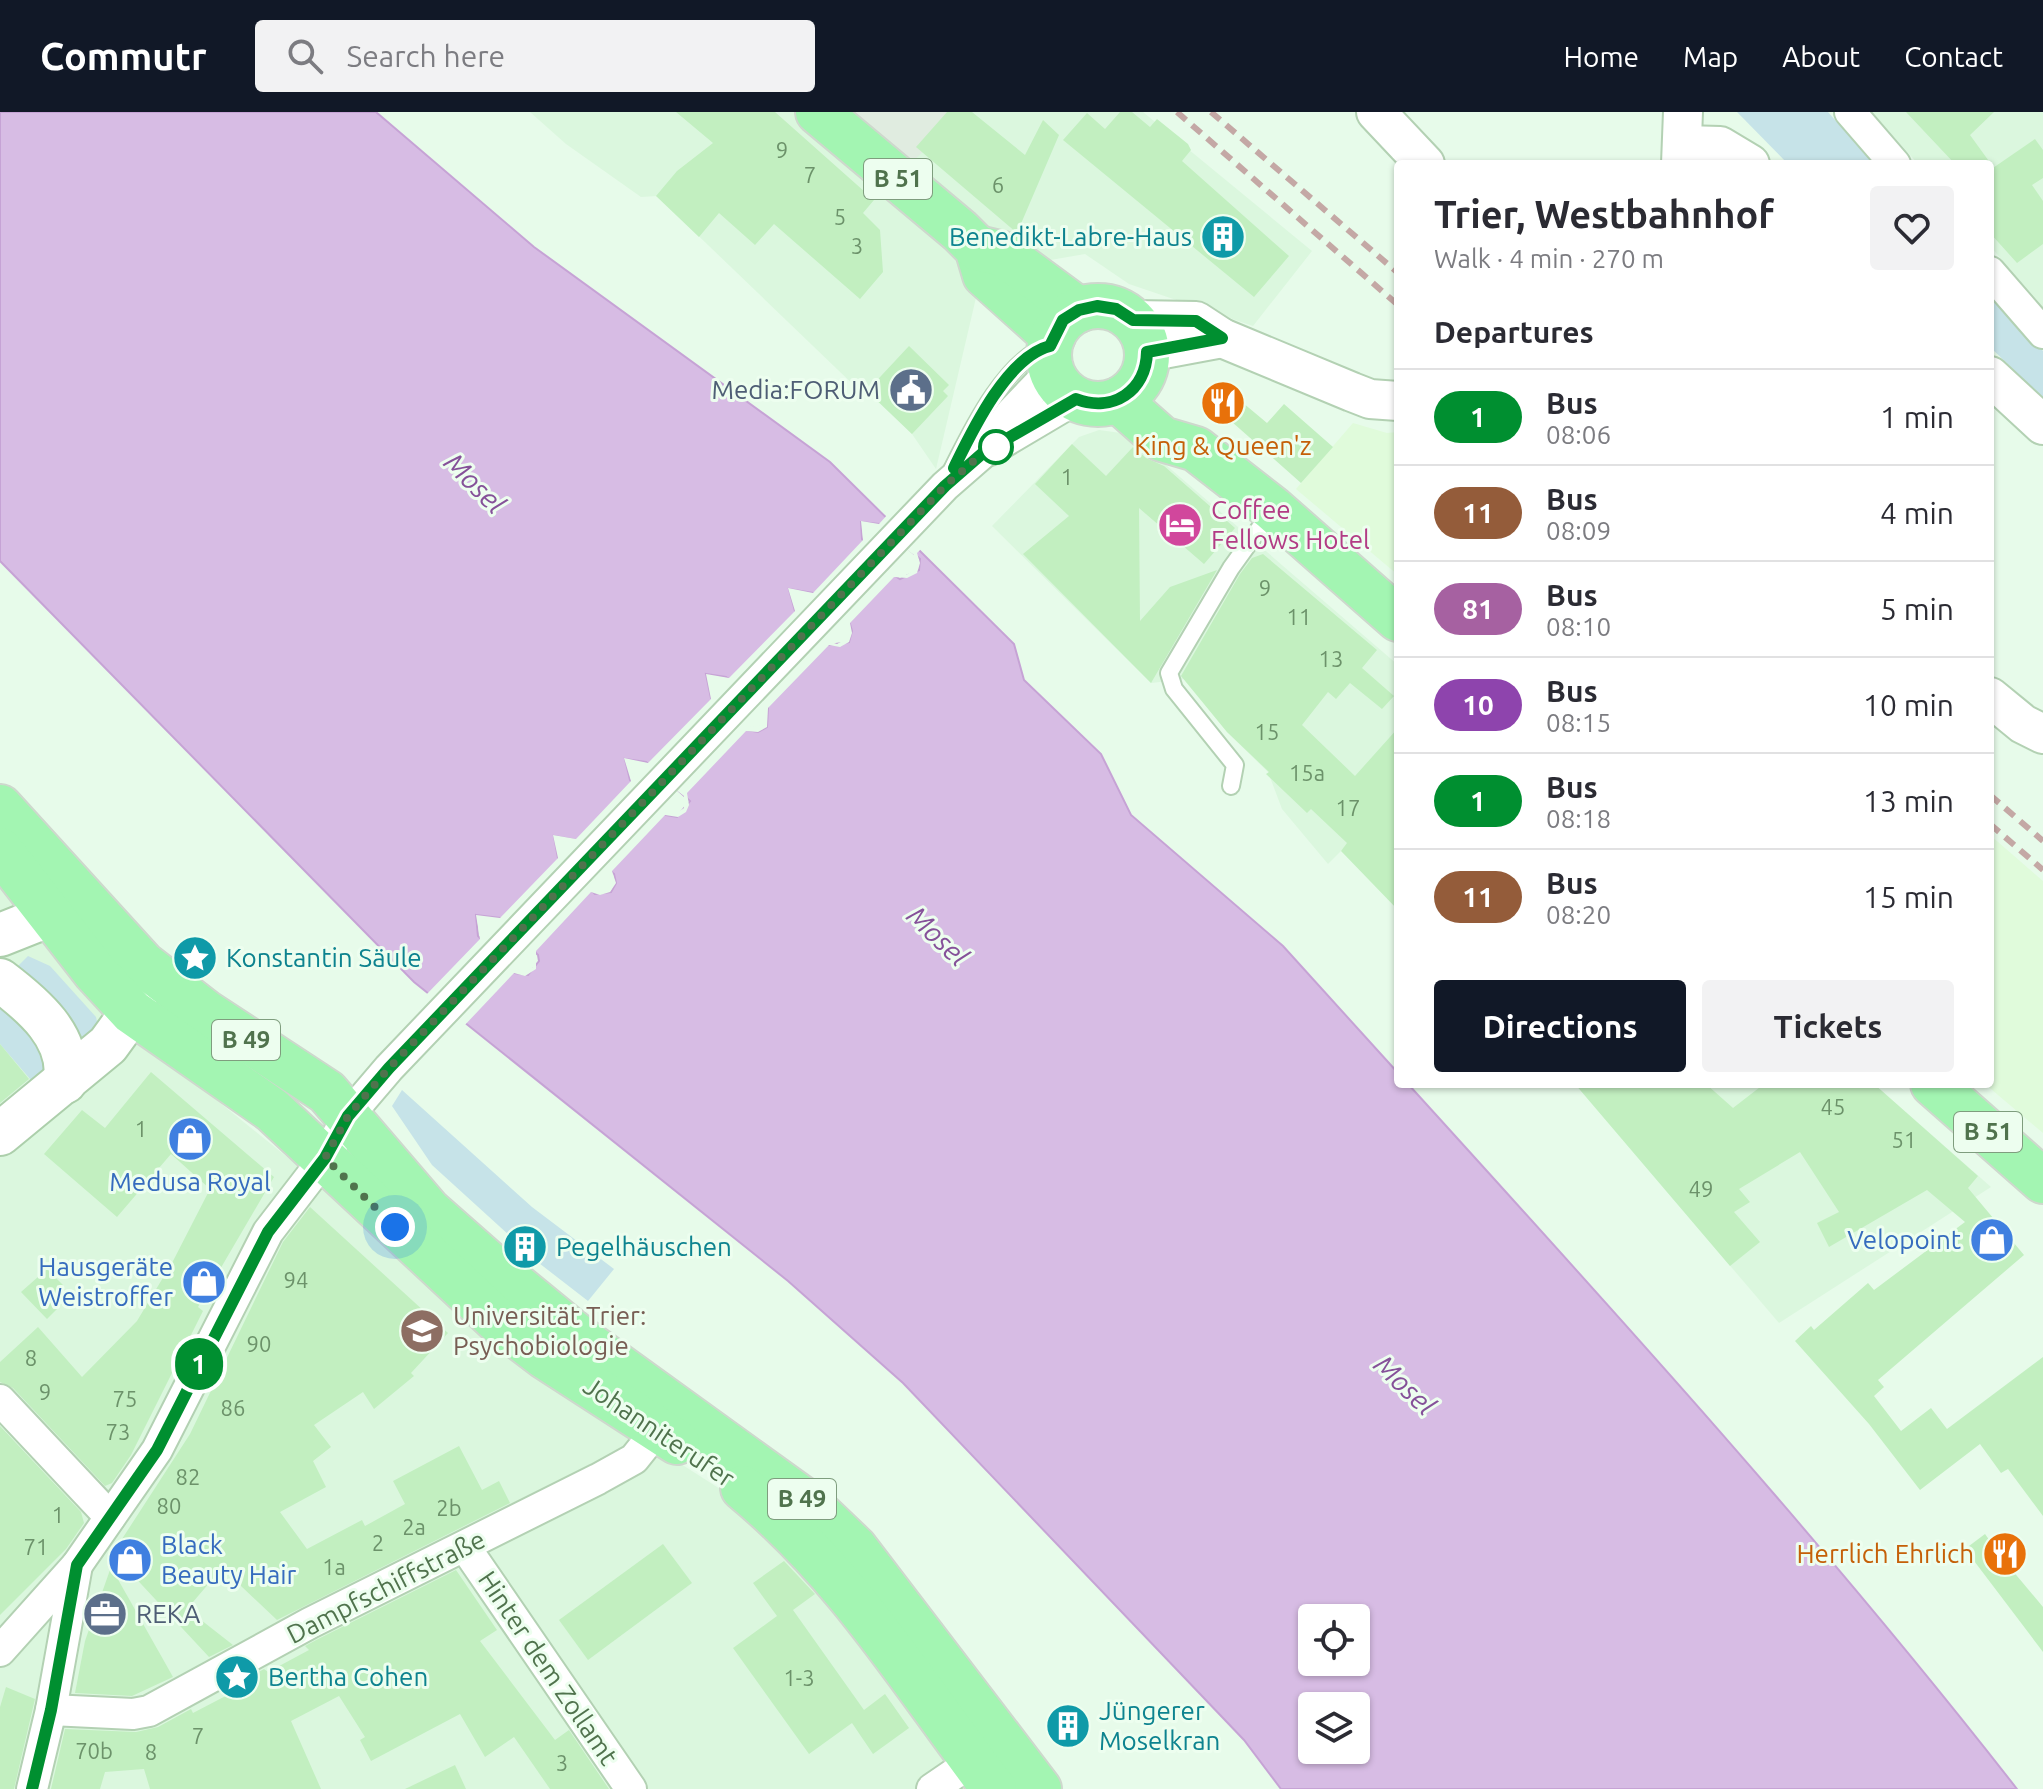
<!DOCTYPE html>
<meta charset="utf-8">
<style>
:root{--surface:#fff;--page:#f2f2f3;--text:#2b2b33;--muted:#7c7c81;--line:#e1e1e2;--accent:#111827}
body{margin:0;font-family:Ubuntu,sans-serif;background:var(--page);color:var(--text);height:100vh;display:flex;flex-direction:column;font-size:30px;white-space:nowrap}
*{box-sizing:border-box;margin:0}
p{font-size:26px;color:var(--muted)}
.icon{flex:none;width:44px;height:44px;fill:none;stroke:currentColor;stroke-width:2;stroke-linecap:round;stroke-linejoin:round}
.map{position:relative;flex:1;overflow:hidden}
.side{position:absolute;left:1394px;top:48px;width:600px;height:928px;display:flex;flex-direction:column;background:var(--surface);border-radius:8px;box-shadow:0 2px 6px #0004}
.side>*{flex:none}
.badge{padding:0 16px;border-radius:26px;font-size:28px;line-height:52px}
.controls{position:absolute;left:1298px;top:1492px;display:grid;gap:16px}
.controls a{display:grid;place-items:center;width:72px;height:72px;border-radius:8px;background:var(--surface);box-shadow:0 2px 6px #0004;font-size:40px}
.you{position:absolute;width:40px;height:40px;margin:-20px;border:6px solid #fff;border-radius:50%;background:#1a73e8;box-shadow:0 0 0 12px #1a73e833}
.map>.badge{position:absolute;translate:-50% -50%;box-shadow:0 0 0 4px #fff}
h2{padding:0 40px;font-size:30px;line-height:72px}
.round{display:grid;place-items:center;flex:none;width:84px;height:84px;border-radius:8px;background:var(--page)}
.headline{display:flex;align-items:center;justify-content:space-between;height:136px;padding:0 40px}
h1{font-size:38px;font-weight:700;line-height:60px}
.cta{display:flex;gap:16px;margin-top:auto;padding:16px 40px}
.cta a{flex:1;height:92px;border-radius:8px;background:var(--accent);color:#fff;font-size:32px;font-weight:700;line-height:92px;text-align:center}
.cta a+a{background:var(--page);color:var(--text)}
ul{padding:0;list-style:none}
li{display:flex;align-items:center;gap:24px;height:96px;padding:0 40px;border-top:2px solid var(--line)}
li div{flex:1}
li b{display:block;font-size:30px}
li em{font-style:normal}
li .badge{min-width:88px;font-weight:700;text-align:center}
header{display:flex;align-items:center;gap:48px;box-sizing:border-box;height:112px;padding:0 40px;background:var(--accent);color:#fff}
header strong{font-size:38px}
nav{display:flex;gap:44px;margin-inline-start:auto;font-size:28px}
.search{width:560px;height:72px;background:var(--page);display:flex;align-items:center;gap:20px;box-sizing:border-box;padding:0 28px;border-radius:8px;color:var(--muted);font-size:30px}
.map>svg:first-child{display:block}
</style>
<header>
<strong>Commutr</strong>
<div class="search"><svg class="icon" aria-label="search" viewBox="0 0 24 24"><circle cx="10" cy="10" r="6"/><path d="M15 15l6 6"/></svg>Search here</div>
<nav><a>Home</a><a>Map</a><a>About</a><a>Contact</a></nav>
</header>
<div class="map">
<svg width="2043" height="1677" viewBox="0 0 2043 1677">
<rect width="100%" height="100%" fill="#e7fbea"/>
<!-- residential -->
<g fill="#dbf7de">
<path d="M530,0H848L942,21L964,0H1143L1312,139L1253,214L1129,172L1085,142L982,160L936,357L912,322L867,279L863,282L657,84L641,85L566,32Z"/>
<path d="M1872,0H2043V195L1990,134V52H1918Z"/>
<path d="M1099,318L1121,321L1144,334L1398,553V682L1328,752L1282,697L1268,660L1227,620L1185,567L1151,571L992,414L1079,325Z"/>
<path d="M0,772L145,930L609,1306L764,1405L971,1677H0Z"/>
<path d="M1575,972H1874L1991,1075L1779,1211Z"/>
</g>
<!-- commercial -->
<g fill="#e0fbdb">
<path d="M1353,311L1387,321L1398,320V463L1296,377Z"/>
<path d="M1990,723L2043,769V1021L1985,972H1990Z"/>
</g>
<!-- industrial -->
<path fill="#e0ece0" d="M848,0H964L909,53Z"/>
<!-- green -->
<g fill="#c6e3e8">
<path d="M1737,0H1828L1874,52H1788Z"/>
<path d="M1990,181L2043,239V286L1990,235Z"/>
<path d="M28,844L50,854L96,905L98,914L81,932L9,863Z"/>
<path d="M0,877L56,950L31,968L0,932Z"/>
<path d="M402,978L532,1095L614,1157L588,1189L526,1141L529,1131L520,1133L432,1053L392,994Z"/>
</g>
<!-- water -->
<path fill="#d7bce4" stroke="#c6a3d5" stroke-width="2" fill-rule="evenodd" d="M0,0H376L534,135L830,350L1014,532L1024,568L1101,642L1131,703L1283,834L1398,961V972H1408C1617,1202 1826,1432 2017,1677H1281L1244,1628L903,1271L788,1169L414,870L0,449ZM861,410L879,412L920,447L919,458L900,467L895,464L862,427ZM789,477L813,481L850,512L852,519L849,530L829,533L795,499ZM706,562L726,565L768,596L767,615L758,620L747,618L711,586ZM625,647L646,650L690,689L677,705L666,703L630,668ZM554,724L576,728L614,762L616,771L611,780L595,782L558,746ZM476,803L500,806L538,843L539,849L528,863L515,861L478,824ZM1312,1506H1356V1550H1312ZM1312,1594H1356V1638H1312Z"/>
<!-- pier -->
<path fill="#e7fbea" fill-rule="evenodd" d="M888,402L922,436L917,441L920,451L917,461L907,466L894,465L850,511L852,521L849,530L840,535L829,533L768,596L767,615L758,620L746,619L687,681L689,693L686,700L678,705L665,703L612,759L616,771L610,780L600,783L591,780L536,839V857L525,864L514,861L463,915L425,884L480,827L476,803L500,806L558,746L553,723L576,727L631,669L624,646L648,651L711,587L706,562L729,566L795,499L788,476L813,481L863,428L861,409L879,412ZM865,414L877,415L914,443V458L906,463L897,461L866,425ZM794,481L811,484L846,514V527L837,532L831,530L799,497ZM711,567L725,569L765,599L764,613L749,615L715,584ZM630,651L645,654L684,684V696L677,701L668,700L634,666ZM558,728L574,731L609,762L611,773L608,777H594L561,743ZM480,808L498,810L532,842L533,855L525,860L517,857L484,824Z"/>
<!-- building -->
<g fill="#c2efc0">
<path d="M676,0H775L874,88L863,101L880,118L883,160L860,187L774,112L755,133L719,101L699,125L656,84L677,59L713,31Z"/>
<path d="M947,0H972L1025,43L1043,8L1059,23L1017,121L916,35Z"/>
<path d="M1120,0H1132L1150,15L1157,7L1188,32L1191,38L1182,49L1289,144L1254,185L1063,28L1087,1L1105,17Z"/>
<path d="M1906,0H1994L1970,23L1991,52H1955Z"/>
<path d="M2035,27L2043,38V66L2032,73L2043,89V132L2017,151L1990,121V58Z"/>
<path d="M909,234L949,273L943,279L948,284L912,322L867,279Z"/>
<path d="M1218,270L1267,311L1284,292L1333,335L1301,371L1232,310L1230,313L1202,290Z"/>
<path d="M1072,332L1106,364L1133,335L1146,346L1164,354L1235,416L1204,452L1139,396L1140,509L1170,475L1217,458L1151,571L1023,442L1069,404L1035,372Z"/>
<path d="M1263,442L1377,538L1362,556L1394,584L1382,597L1350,571L1336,587L1328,580L1302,613L1355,664L1398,616V798L1341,739L1347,731L1311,697L1307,701L1266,662L1269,660L1227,620L1181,564L1240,462L1252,446Z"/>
<path d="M0,932L29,967L0,991Z"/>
<path d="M151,960L274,1065L198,1195L203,1199L131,1343L112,1371L105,1374L13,1276L0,1270V1250L38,1215L82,1265L137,1209L173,1149L210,1077L171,1042L117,1105L44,1042L82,998L105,1016Z"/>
<path d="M1575,972H1706L1733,996L1764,972H1874L1978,1064L1968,1076L2024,1143L1878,1268L1884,1275L1874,1284L1901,1319L1931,1296L1947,1317L2043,1245V1404L2008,1357L2001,1361L1980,1332L1920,1378L1869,1312L1795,1229L1811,1214L1814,1218L1868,1171L1874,1178L1965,1110L1927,1078L1829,1135L1817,1111L1839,1100L1800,1040L1739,1077L1750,1090L1734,1100L1760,1130L1730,1154Z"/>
<path d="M310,1095L448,1221L411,1261L414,1264L374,1297L363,1280L314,1313L331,1335L313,1349L326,1375L280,1400L307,1437L362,1408L365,1414L405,1392L393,1369L459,1334L482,1378L499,1369L510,1391L277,1508L222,1456L187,1497L233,1533L209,1545L115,1444L122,1427L190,1322L283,1130Z"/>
<path d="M47,1157L63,1173L59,1179L67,1187L47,1207L21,1180Z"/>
<path d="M0,1314L81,1400L84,1411L66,1437L0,1503Z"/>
<path d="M1985,1422L1990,1429H2007L2017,1442L2012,1458L2043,1495V1540L1965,1437Z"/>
<path d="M663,1432L692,1471L588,1548L559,1508Z"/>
<path d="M784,1449L815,1482L793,1498L864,1598L885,1582L909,1616L873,1642L852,1611L809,1642L733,1536L777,1504L753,1471Z"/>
<path d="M111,1455L173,1565L132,1584L75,1581L85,1529Z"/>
<path d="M456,1458L497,1518L480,1529L555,1628L569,1618L609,1677H550L514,1625L485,1645L460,1602L371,1649L360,1628L365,1625L339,1584L291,1609L321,1677H150L144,1657L105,1660L100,1677H51L65,1617L136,1620L158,1615L191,1597L193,1601L239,1577L235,1573L264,1557L268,1560L309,1538L305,1534L318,1527Z"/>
<path d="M6,1575L35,1587L14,1677H0V1595Z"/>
<circle cx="1068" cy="1613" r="19"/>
<path d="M455,1653L466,1677H405Z"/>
</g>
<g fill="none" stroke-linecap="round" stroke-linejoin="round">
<!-- service casing -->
<g stroke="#b3d1b3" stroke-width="20">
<g id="service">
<path d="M952,358C971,320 1007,245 1050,234"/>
<path d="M1231,674L1235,653L1174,577L1169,561L1231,456L1272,399"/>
</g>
</g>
<!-- minor casing -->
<g stroke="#b3d1b3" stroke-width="34">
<g id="minor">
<path d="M1850,0L1895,52"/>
<path d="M1990,160L2043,221"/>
<path d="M990,338L1076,287"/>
<path d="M0,1288L110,1405"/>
<path d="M465,1435L631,1677"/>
<path d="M0,1539L77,1453L157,1338L268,1120L325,1046L348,1004L389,956L945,374L984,340L1011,301L1051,259"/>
<path d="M51,1598L133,1602L149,1599L310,1511L598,1367L634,1347L658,1317"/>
<path d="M32,1677L51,1598L77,1453"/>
<path d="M932,1677L973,1649"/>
</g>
</g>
<!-- tertiary casing -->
<g stroke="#b3d1b3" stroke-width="42">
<g id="tertiary">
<path d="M1376,0L1425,52"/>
<path d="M1684,33L1720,34L1750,52"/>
<path d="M1681,52L1683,0"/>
<path d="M1133,208L1196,209L1222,226L1352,280L1370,287L1398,289"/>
<path d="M1147,240L1222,226"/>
<path d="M1990,264L2043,313"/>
<path d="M1990,585L2023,612L2043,622"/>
</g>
</g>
<!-- secondary casing -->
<g stroke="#accfab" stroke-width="46">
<g id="secondary">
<path d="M0,823L53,802L84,804"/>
<path d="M0,868C33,893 72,925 65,970"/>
<path d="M0,1022L108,933L132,900L140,867"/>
</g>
</g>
<!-- primary casing -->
<g stroke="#ced8cd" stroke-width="48">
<g id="primary">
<path d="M818,0L960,119L977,136L985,163L1053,224"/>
<path d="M977,136L1003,142L1079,198"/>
<circle cx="1098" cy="243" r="49"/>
<path d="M1118,288L1162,327L1196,337L1273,397L1398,507"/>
<path d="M0,695L143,852L205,900L327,980L429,1099L488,1151L582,1228L809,1392L855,1436L1039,1677"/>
<path d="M0,738L95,860L132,900L272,998L497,1208L544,1244L677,1330"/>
<path d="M1933,972L2043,1069"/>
<path d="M743,1376C850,1465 911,1569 994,1677"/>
</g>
</g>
<!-- service -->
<use href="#service" stroke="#fff" stroke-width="16"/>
<!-- minor -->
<use href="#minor" stroke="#fff" stroke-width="30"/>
<!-- tertiary -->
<use href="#tertiary" stroke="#fff" stroke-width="38"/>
<!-- secondary -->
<use href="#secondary" stroke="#fff" stroke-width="42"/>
<!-- primary -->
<use href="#primary" stroke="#a3f5b2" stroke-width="44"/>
<!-- rail -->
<g stroke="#c4a8a5" stroke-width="6" stroke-dasharray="12 8" stroke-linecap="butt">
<path d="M1177,0L1398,193"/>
<path d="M1211,0L1398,161"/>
<path d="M1990,683L2043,729"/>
<path d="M1990,712L2043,758"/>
</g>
</g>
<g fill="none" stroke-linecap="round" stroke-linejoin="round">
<!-- line casing -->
<g stroke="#fff" stroke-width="18">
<path id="line" d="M32,1677L51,1598L77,1453L157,1338L268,1120L325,1046L348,1004L389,956L945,374L984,340L1076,287C1113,301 1146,279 1147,240L1222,226L1196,209L1133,208L1116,197L1097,194L1079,198L1063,208L1050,234C1007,245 972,319 954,356"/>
</g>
<!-- line -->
<use href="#line" stroke="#008f30" stroke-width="12"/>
<!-- walk -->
<path stroke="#50734d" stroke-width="8" stroke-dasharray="0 14.4" d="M395,1115L325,1046L348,1004L389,956L945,374L984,340L1007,330L996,335"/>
</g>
<!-- icons -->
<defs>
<g id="building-disc" transform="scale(2.3)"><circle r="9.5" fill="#0f9aa8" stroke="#edfeef"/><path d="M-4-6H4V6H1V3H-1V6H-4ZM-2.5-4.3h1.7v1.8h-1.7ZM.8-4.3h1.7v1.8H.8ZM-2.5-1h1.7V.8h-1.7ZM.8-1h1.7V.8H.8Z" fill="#fff"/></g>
<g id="civic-disc" transform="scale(2.3)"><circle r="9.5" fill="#5c6f8a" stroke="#edfeef"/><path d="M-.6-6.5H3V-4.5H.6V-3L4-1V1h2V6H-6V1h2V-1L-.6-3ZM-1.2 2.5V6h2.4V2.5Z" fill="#fff"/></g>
<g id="restaurant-disc" transform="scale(2.3)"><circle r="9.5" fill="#e8710a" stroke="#edfeef"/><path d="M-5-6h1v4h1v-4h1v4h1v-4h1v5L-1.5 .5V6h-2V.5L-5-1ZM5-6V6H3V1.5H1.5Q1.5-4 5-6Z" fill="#fff"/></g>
<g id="hotel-disc" transform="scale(2.3)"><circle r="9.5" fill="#d1479c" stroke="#edfeef"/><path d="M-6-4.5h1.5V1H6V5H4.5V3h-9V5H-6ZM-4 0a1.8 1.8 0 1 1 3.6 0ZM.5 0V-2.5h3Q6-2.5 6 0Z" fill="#fff"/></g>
<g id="sight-disc" transform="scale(2.3)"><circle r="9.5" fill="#0f9aa8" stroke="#edfeef"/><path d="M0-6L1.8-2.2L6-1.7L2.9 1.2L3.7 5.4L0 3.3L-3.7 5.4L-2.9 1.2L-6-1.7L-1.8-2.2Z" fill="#fff"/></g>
<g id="shop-disc" transform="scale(2.3)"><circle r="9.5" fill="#3f7fe0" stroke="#edfeef"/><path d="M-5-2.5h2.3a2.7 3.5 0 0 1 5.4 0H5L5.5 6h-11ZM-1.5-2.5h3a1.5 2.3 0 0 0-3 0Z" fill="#fff"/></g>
<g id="university-disc" transform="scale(2.3)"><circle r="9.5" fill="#8d6e63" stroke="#edfeef"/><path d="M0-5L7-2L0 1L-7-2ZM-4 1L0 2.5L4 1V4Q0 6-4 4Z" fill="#fff"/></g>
<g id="office-disc" transform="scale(2.3)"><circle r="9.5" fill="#5c6f8a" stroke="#edfeef"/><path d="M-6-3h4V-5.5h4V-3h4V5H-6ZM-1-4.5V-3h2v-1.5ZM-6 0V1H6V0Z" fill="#fff"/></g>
</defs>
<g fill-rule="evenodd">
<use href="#building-disc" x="1223" y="125"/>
<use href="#civic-disc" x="911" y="278"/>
<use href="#restaurant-disc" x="1223" y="291"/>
<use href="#hotel-disc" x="1180" y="413"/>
<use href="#sight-disc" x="195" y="846"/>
<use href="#shop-disc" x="190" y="1027"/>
<use href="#shop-disc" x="1992" y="1128"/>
<use href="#building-disc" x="525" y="1135"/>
<use href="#shop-disc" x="204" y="1170"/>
<use href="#university-disc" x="422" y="1219"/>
<use href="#restaurant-disc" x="2005" y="1442"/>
<use href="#shop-disc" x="130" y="1448"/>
<use href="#office-disc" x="105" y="1502"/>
<use href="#sight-disc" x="237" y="1565"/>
<use href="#building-disc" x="1068" y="1614"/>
</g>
<!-- markers -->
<circle fill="#fff" stroke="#008f30" stroke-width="4" cx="996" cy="335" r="16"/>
<g text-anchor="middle" stroke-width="6" stroke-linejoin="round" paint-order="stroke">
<!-- number labels -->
<g font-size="22" fill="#6c926a">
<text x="782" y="46">9</text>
<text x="810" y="71">7</text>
<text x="998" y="81">6</text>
<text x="840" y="113">5</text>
<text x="857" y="142">3</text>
<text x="1067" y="373">1</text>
<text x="1265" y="484">9</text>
<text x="1299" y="513">11</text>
<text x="1331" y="555">13</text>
<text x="1267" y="628">15</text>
<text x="1307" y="669">15a</text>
<text x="1348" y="704">17</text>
<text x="1833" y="1003">45</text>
<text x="141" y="1025">1</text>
<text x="1904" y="1036">51</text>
<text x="1701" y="1085">49</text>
<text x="296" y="1176">94</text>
<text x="259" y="1240">90</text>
<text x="31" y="1254">8</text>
<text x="45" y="1288">9</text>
<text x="125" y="1295">75</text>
<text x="233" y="1304">86</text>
<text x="118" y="1328">73</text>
<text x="188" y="1373">82</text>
<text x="169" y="1402">80</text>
<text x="449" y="1404">2b</text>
<text x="58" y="1411">1</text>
<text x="414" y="1423">2a</text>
<text x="378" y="1439">2</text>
<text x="36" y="1443">71</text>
<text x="334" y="1463">1a</text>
<text x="799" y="1574">1-3</text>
<text x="198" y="1632">7</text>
<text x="94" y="1647">70b</text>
<text x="151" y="1648">8</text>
<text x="562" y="1659">3</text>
</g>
<!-- shield labels -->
<g fill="#edfeef" stroke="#7f9d7e" stroke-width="2">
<rect x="864" y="47" width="68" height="40" rx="6"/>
<rect x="212" y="908" width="68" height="40" rx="6"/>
<rect x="1954" y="1000" width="68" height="40" rx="6"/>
<rect x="768" y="1367" width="68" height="40" rx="6"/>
</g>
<g font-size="24" font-weight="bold" fill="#50734d">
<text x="898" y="75">B 51</text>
<text x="246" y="936">B 49</text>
<text x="1988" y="1028">B 51</text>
<text x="802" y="1395">B 49</text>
</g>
<!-- culture labels -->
<g font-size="26" fill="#0d838f" stroke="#edfeef" text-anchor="start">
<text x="1192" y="134" text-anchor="end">Benedikt-Labre-Haus</text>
<text x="226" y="855">Konstantin Säule</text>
<text x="556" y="1144">Pegelhäuschen</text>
<text x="268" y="1574">Bertha Cohen</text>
<text x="1099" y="1608">Jüngerer<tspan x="1099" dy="30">Moselkran</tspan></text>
</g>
<!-- service labels -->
<g font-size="26" fill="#4e5e75" stroke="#edfeef" text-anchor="end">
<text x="880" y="287">Media:FORUM</text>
<text x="136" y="1511" text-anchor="start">REKA</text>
</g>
<!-- food labels -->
<g font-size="26" fill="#c56008" stroke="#edfeef">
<text x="1223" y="343">King &amp; Queen'z</text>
<text x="1974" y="1451" text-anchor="end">Herrlich Ehrlich</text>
</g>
<!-- hotel labels -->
<g font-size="26" fill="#b23c85" stroke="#edfeef" text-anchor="start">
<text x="1211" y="407">Coffee<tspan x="1211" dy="30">Fellows Hotel</tspan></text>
</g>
<!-- shop labels -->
<g font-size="26" fill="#366cbe" stroke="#edfeef" text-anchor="end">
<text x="190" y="1079" text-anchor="middle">Medusa Royal</text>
<text x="1961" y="1137">Velopoint</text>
<text x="173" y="1164">Hausgeräte<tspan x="173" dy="30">Weistroffer</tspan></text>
<text x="161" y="1442" text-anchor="start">Black<tspan x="161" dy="30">Beauty Hair</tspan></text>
</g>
<!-- education labels -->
<g font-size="26" fill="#785e54" stroke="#edfeef" text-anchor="start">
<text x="453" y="1213">Universität Trier:<tspan x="453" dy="30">Psychobiologie</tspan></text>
</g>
<!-- street labels -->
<g font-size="26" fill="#50734d" stroke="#edfeef">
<text transform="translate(659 1320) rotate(34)" y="9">Johanniterufer</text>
<text transform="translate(386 1475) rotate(-27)" y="9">Dampfschiffstraße</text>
<text transform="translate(548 1556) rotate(56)" y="9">Hinter dem Zollamt</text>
</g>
<!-- water labels -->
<g font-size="28" font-style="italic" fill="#855199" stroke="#edfeef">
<text transform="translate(475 371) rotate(45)" y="10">Mosel</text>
<text transform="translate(938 824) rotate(44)" y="10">Mosel</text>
<text transform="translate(1405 1273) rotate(44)" y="10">Mosel</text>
</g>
</g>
</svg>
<div class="controls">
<a><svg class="icon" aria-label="locate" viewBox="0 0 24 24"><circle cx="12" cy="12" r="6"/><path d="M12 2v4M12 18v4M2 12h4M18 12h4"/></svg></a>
<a><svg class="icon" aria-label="layers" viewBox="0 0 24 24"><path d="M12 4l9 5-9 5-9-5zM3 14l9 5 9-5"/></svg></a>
</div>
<div class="you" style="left:395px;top:1115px"></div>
<b class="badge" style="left:199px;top:1252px;background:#008f30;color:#fff">1</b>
<section class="side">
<div class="headline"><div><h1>Trier, Westbahnhof</h1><p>Walk · 4 min · 270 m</p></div><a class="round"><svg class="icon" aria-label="heart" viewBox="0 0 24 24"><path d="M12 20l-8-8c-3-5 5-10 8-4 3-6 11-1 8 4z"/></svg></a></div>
<h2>Departures</h2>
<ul>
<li><span class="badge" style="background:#008f30;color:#fff">1</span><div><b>Bus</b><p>08:06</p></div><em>1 min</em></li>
<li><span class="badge" style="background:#945c3a;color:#fff">11</span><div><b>Bus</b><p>08:09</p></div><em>4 min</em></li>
<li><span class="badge" style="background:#a661a1;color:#fff">81</span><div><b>Bus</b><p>08:10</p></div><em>5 min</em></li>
<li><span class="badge" style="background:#8e44ad;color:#fff">10</span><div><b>Bus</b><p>08:15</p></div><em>10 min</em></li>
<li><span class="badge" style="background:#008f30;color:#fff">1</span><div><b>Bus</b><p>08:18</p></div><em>13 min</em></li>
<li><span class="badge" style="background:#945c3a;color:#fff">11</span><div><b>Bus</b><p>08:20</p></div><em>15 min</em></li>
</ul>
<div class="cta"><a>Directions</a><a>Tickets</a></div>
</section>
</div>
